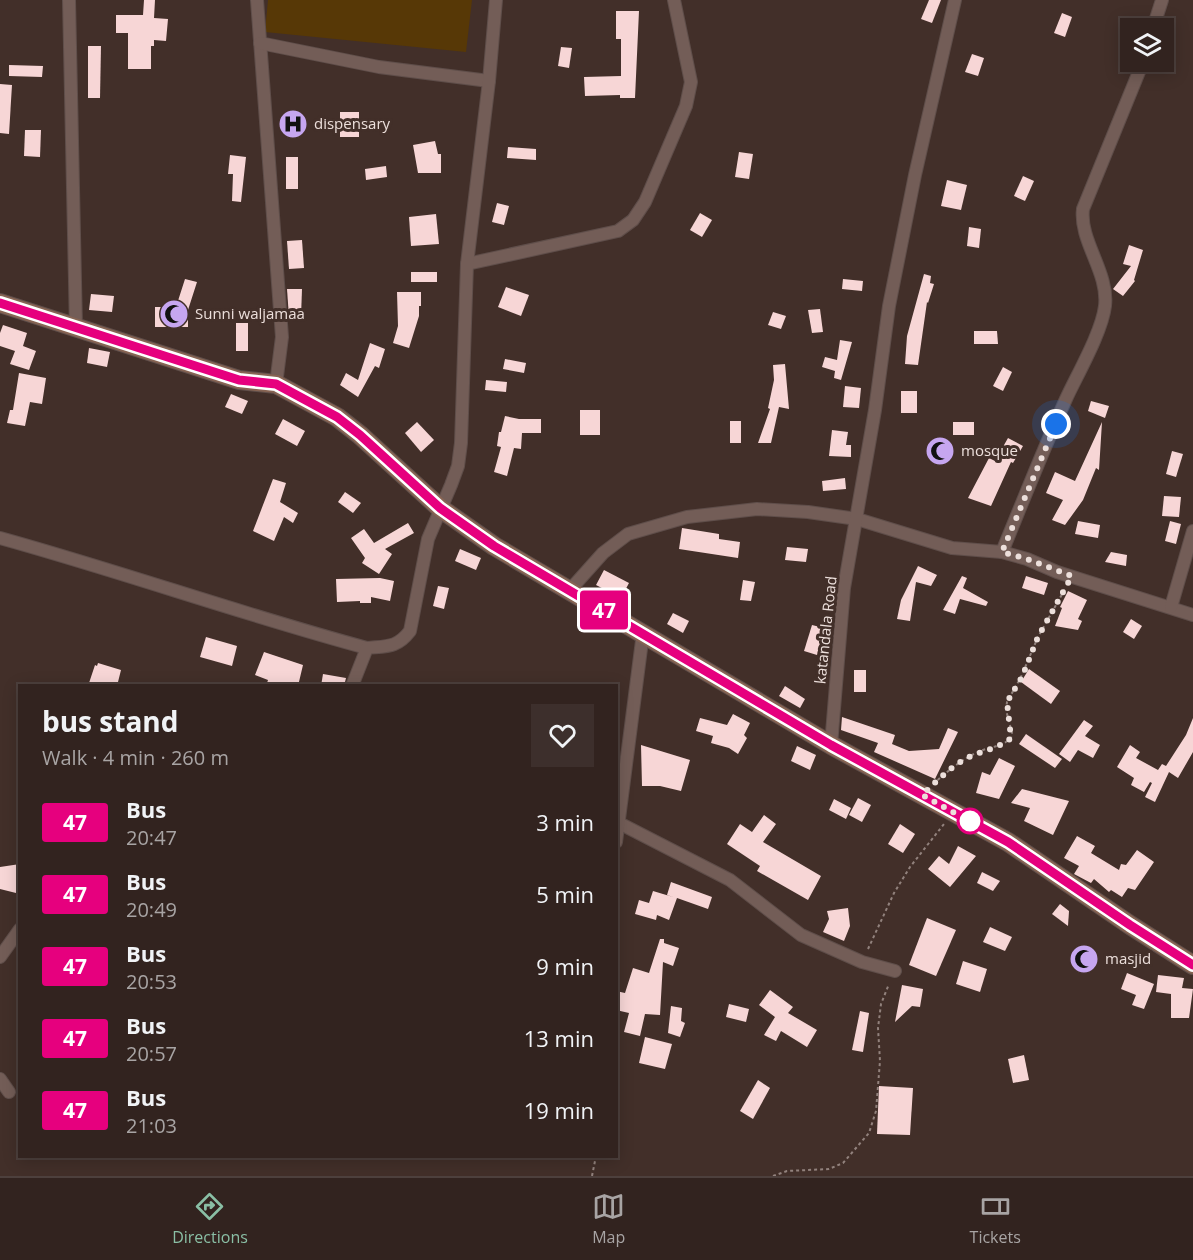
<!DOCTYPE html>
<meta charset="utf-8">
<style>
:root{--surface:#32231f;--page:#3d2f2c;--text:#f1f3f6;--muted:#a8a4a4;--line:#4d403d;--accent:#8abfa5}
body{margin:0;font-family:"Open Sans",sans-serif;background:var(--page);color:var(--text);height:100vh;display:flex;flex-direction:column;font-size:22px;white-space:nowrap}
*{box-sizing:border-box;margin:0}
p{font-size:20px;color:var(--muted)}
.icon{flex:none;width:33px;height:33px;fill:none;stroke:currentColor;stroke-width:2;stroke-linecap:round;stroke-linejoin:round}
.map{position:relative;flex:1;overflow:hidden}
.details{position:absolute;left:18px;top:684px;width:600px;height:474px;display:flex;flex-direction:column;background:var(--surface);border-radius:0px;box-shadow:0 3px 15px #0003,0 0 0 2px var(--line)}
.details>*{flex:none}
.badge{padding:0 12px;border-radius:4px;font-size:21px;line-height:39px}
.buttons{position:absolute;left:1120px;top:18px;display:grid;gap:12px}
.buttons a{display:grid;place-items:center;width:54px;height:54px;border-radius:0px;background:var(--surface);box-shadow:0 3px 15px #0003,0 0 0 2px var(--line);font-size:30px}
.you{position:absolute;width:30px;height:30px;margin:-15px;border:4px solid #fff;border-radius:50%;background:#1a73e8;box-shadow:0 0 0 9px #1a73e833}
.map>.badge{position:absolute;translate:-50% -50%;box-shadow:0 0 0 3px #fff}
.round{display:grid;place-items:center;flex:none;width:63px;height:63px;border-radius:0px;background:var(--page)}
.overview{display:flex;align-items:center;justify-content:space-between;height:102px;padding:0 24px}
h1{font-size:28px;font-weight:700;line-height:45px}
ul{padding:0;list-style:none}
li{display:flex;align-items:center;gap:18px;height:72px;padding:0 24px}
li div{flex:1}
li b{display:block;font-size:22px}
li em{font-style:normal}
li .badge{min-width:66px;font-weight:700;text-align:center}
.tab-bar{display:flex;justify-content:space-around;align-items:center;height:84px;border-top:2px solid var(--line);background:var(--surface);font-size:16px;color:var(--muted)}
.tab-bar a{display:grid;justify-items:center;gap:3px}
.tab-bar .current{color:var(--accent)}
.map>svg:first-child{display:block}
</style>
<div class="map">
<svg width="1193" height="1176" viewBox="0 0 1193 1176">
<rect width="100%" height="100%" fill="#422f29"/>
<!-- green -->
<path fill="#573806" d="M268,0H472L466,52L265,32Z"/>
<!-- building -->
<g fill="#f7d6d6">
<path d="M144,0H155L154,18L168,19L166,41L154,40V46H151V69H128V33H116V15H143Z"/>
<path d="M929,0H941L932,23L921,19Z"/>
<path d="M616,11H639L635,98H620V95L585,96L584,77L621,76V39H616Z"/>
<path d="M1062,13L1072,17L1065,37L1054,33Z"/>
<path d="M88,46H101L100,98H88Z"/>
<path d="M561,47L572,48L569,68L558,66Z"/>
<path d="M972,54L984,58L978,76L965,72Z"/>
<path d="M9,65L43,66L42,77L9,76Z"/>
<path d="M0,84L12,85L9,134L0,133Z"/>
<rect x="340" y="112" width="19" height="25"/>
<path d="M25,130H41L40,157L24,156Z"/>
<path d="M435,141L438,154H441V173H418L413,145Z"/>
<path d="M508,147L536,149V160L507,158Z"/>
<path d="M739,152L753,154L749,179L735,177Z"/>
<path d="M230,155L246,157L241,202L232,201L233,174H228Z"/>
<rect x="286" y="157" width="12" height="32"/>
<path d="M386,166L387,177L366,180L365,169Z"/>
<path d="M1023,176L1034,181L1025,201L1014,196Z"/>
<path d="M947,180L967,185L961,210L941,206Z"/>
<path d="M497,203L509,206L504,225L492,222Z"/>
<path d="M700,213L712,220L702,237L690,230Z"/>
<path d="M436,214L439,244L411,246L409,217Z"/>
<path d="M969,227L981,229L979,248L967,246Z"/>
<path d="M302,240L304,268L289,269L287,241Z"/>
<path d="M1129,245L1143,250L1134,280L1135,281L1123,296L1113,289L1131,266L1123,264Z"/>
<rect x="411" y="272" width="26" height="10"/>
<path d="M924,274L931,276L930,283L934,284L928,303L927,302L918,365L905,364L907,336Z"/>
<path d="M185,279L197,282L188,310V327H155V307H176Z"/>
<path d="M843,279L863,281L862,291L842,289Z"/>
<path d="M506,287L529,295L521,316L498,307Z"/>
<path d="M287,289H302L301,317H289Z"/>
<path d="M397,292H421V306H419V316L409,348L393,343L398,326Z"/>
<path d="M91,294L114,296L112,312L89,310Z"/>
<path d="M820,309L823,332L812,333L808,310Z"/>
<path d="M773,312L786,316L781,329L768,325Z"/>
<rect x="236" y="323" width="12" height="28"/>
<path d="M3,325L27,333L23,346L36,351L29,370L10,364L15,351L0,346V333Z"/>
<path d="M974,331H997L998,344H974Z"/>
<path d="M840,340L852,342L841,380L834,378L835,371L822,367L825,357L837,360Z"/>
<path d="M370,343L385,349L379,368L375,366L358,397L340,385L346,373L358,380Z"/>
<path d="M89,348L110,352L107,367L87,363Z"/>
<path d="M505,359L526,363L524,373L503,369Z"/>
<path d="M785,364L789,409L779,407L771,443H758L770,409L768,408L774,380L773,365Z"/>
<path d="M1003,367L1012,372L1003,391L993,386Z"/>
<path d="M19,373L46,378L42,404L30,402L25,426L7,423L10,410H13Z"/>
<path d="M486,380L507,382L506,392L485,390Z"/>
<path d="M845,386L861,388L859,408L843,407Z"/>
<rect x="901" y="391" width="16" height="22"/>
<path d="M231,394L248,401L242,414L225,407Z"/>
<path d="M1091,401L1109,406L1105,418L1088,411Z"/>
<rect x="580" y="410" width="20" height="25"/>
<path d="M505,416L519,419H541V433H522L521,449L514,448L507,476L494,472L501,447L497,446L499,432H501Z"/>
<path d="M283,419L305,431L297,446L275,434Z"/>
<rect x="730" y="421" width="11" height="22"/>
<path d="M417,422L434,440L421,452L405,433Z"/>
<rect x="953" y="422" width="21" height="13"/>
<path d="M1102,422L1099,470L1096,468L1083,500L1065,525L1052,520L1063,500L1046,493L1055,472L1075,481Z"/>
<path d="M832,430L848,432L846,445H851V457L829,456Z"/>
<path d="M1008,438L1023,446L1013,463L1011,462L991,506L968,498L989,458L995,461Z"/>
<path d="M1172,451L1183,454L1176,477L1166,474Z"/>
<path d="M845,478L846,489L823,491L822,481Z"/>
<path d="M273,479L286,483L280,502L298,513L293,523L284,517L274,541L253,531Z"/>
<path d="M345,492L361,503L353,513L338,502Z"/>
<path d="M1164,496L1181,497L1179,517L1162,516Z"/>
<path d="M1078,521L1100,525L1098,538L1075,534Z"/>
<path d="M1170,521L1181,524L1176,544L1165,541Z"/>
<path d="M408,523L414,533L385,549L392,554L379,574L362,563L365,558L351,538L364,529L374,543Z"/>
<path d="M682,528L719,534V539L740,542L738,558L679,549Z"/>
<path d="M787,547L808,549L806,562L785,560Z"/>
<path d="M460,549L481,558L476,570L455,561Z"/>
<path d="M1111,552L1127,555L1126,566L1105,562Z"/>
<path d="M918,566L937,575L931,586L916,582L910,621L897,619L901,600Z"/>
<path d="M604,570L629,583L621,598L596,585Z"/>
<path d="M962,576L967,578L963,588L988,602L986,606L960,599L955,614L943,610Z"/>
<path d="M1026,576L1048,583L1044,595L1022,588Z"/>
<path d="M380,578L394,581L390,601L371,597V603H360V601L337,602L336,579Z"/>
<path d="M743,580L755,582L751,601L740,600Z"/>
<path d="M438,586L449,588L444,609L433,606Z"/>
<path d="M1068,591L1087,600L1078,619L1082,621L1078,630L1055,626L1062,608L1060,607Z"/>
<path d="M673,613L689,621L683,633L667,624Z"/>
<path d="M1131,619L1142,626L1134,639L1123,632Z"/>
<path d="M812,625L824,628L817,655L804,651Z"/>
<path d="M206,637L237,646L232,666L200,657Z"/>
<path d="M264,652L303,665L298,686H266L268,680L255,675Z"/>
<path d="M98,663L121,670L117,686H88L95,665L97,666Z"/>
<path d="M1029,669L1060,691L1051,704L1021,682Z"/>
<rect x="854" y="670" width="12" height="22"/>
<path d="M323,674L346,678L344,686H321Z"/>
<path d="M785,686L805,699L800,708L779,696Z"/>
<path d="M733,714L750,723L744,735L747,738L738,754L729,748L711,743L713,736L696,731L700,718L727,725Z"/>
<path d="M842,717L895,735L892,744L909,751L939,749L948,728L958,732L935,779L874,752L878,743L841,730Z"/>
<path d="M1193,718V752L1178,778L1169,772L1155,802L1145,797L1152,783L1150,782L1144,792L1131,785L1134,778L1117,767L1130,745L1140,752L1136,758L1158,770L1162,764L1166,766L1186,735Z"/>
<path d="M1084,720L1093,726L1085,736L1100,745L1093,758L1078,750L1070,762L1059,754Z"/>
<path d="M1026,734L1062,759L1055,768L1019,744Z"/>
<path d="M641,745L690,760L681,791L660,786H642Z"/>
<path d="M797,746L816,755L810,770L791,761Z"/>
<path d="M999,758L1015,766L999,799L976,793L982,772L990,775Z"/>
<path d="M1022,789L1069,801L1053,835L1024,821L1030,808L1011,803Z"/>
<path d="M858,798L871,805L862,822L849,815Z"/>
<path d="M834,799L851,808L846,819L829,810Z"/>
<path d="M764,815L776,824L763,842L821,876L808,900L757,871L760,866L727,844L740,824L752,832Z"/>
<path d="M900,824L915,834L903,853L888,844Z"/>
<path d="M1077,836L1095,846L1091,853L1119,870L1121,864L1126,865L1137,850L1154,862L1135,890L1128,888L1122,897L1111,890L1109,892L1094,879L1091,883L1074,874L1079,866L1064,858Z"/>
<path d="M958,846L976,856L950,887L928,869L939,856L949,864Z"/>
<path d="M20,864V894L0,889V867Z"/>
<path d="M982,872L1000,881L993,891L977,883Z"/>
<path d="M671,882L712,897L708,909L677,898L669,920L657,915L656,920L635,914L639,900L649,903L653,891L673,897L667,895Z"/>
<path d="M1060,904L1069,911L1068,926L1052,914Z"/>
<path d="M848,908L850,926L844,941L823,932L829,919L827,911Z"/>
<path d="M927,918L956,930L936,976L909,965Z"/>
<path d="M990,927L1012,937L1005,951L983,942Z"/>
<path d="M660,939H664V943L679,948L673,966L663,962L660,1015L645,1014L640,1036L624,1032L629,1013L616,1010V991L625,993L633,968L649,973Z"/>
<path d="M963,961L987,969L980,992L956,984Z"/>
<path d="M1127,973L1154,984L1144,1009L1132,1005L1136,995L1121,989Z"/>
<path d="M1158,975L1184,978L1182,988L1193,989L1189,1018H1171V994L1156,992Z"/>
<path d="M902,985L923,989L920,1007L912,1006L895,1022Z"/>
<path d="M770,990L793,1007L788,1013L817,1030L807,1047L781,1031L776,1041L764,1035L775,1017L759,1005Z"/>
<path d="M729,1004L749,1009L746,1022L726,1017Z"/>
<path d="M671,1006L682,1008L681,1021L685,1023L680,1037L668,1033Z"/>
<path d="M860,1011L869,1013L863,1052L852,1050Z"/>
<path d="M645,1037L672,1044L665,1069L639,1063Z"/>
<path d="M1024,1055L1029,1080L1013,1083L1008,1059Z"/>
<path d="M758,1080L770,1088L753,1119L740,1111Z"/>
<path d="M879,1086L913,1088L910,1135L877,1134Z"/>
</g>
<g fill="none" stroke-linecap="round" stroke-linejoin="round">
<!-- street casing -->
<g stroke="#5f4e4a" stroke-width="14">
<g id="street">
<path d="M69,0L76,328"/>
<path d="M257,0L282,337L276,384"/>
<path d="M1153,28L1162,0"/>
<path d="M260,43L379,67L489,81"/>
<path d="M467,264L618,231L633,220L645,202L686,106L691,82L674,0"/>
<path d="M0,538C123,572 244,615 367,648"/>
<path d="M1002,552C1023,501 1043,450 1066,399C1077,375 1102,332 1105,306C1109,272 1079,241 1083,209L1143,62"/>
<path d="M569,591L603,553L628,534L687,517L757,509L808,512L857,519L952,548L1002,552L1027,559L1057,572L1193,615"/>
<path d="M1171,607L1193,531"/>
<path d="M352,686L367,648C387,646 397,648 410,631L428,539L451,485L458,466L461,443L467,264L489,81L496,0"/>
<path d="M831,745L844,588L875,410L889,306L915,175L955,0"/>
<path d="M616,823H619L730,880L801,935L862,962L895,971"/>
<path d="M616,842L643,633"/>
<path d="M0,957L20,929"/>
<path d="M0,1079L9,1092"/>
</g>
</g>
<!-- secondary casing -->
<g stroke="#5f4e4a" stroke-width="20">
<path id="secondary" d="M0,303L239,380L276,384L337,417L360,435L440,508L494,546L831,745L1008,842L1130,925L1193,965"/>
</g>
<!-- path -->
<g stroke="#92827d" stroke-width="2" stroke-dasharray="3 3" stroke-linecap="butt">
<path d="M933,784C948,771 962,759 980,751C991,747 1003,746 1011,738L1012,733L1006,710L1007,702L1021,677L1038,637L1065,589"/>
<path d="M868,949L894,893L910,867L944,824"/>
<path d="M592,1176L596,1156"/>
<path d="M773,1176L787,1171L829,1169L843,1163L869,1133L876,1111L880,1061L878,1028L881,1004L889,984"/>
</g>
<!-- street -->
<use href="#street" stroke="#735d57" stroke-width="12"/>
<!-- secondary -->
<use href="#secondary" stroke="#876453" stroke-width="18"/>
</g>
<g fill="none" stroke-linecap="round" stroke-linejoin="round">
<!-- line casing -->
<g stroke="#fff" stroke-width="14">
<path id="line" d="M0,303L239,380L276,384L337,417L360,435L440,508L494,546L831,745L1008,842L1130,925L1193,965"/>
</g>
<!-- line -->
<use href="#line" stroke="#e6007e" stroke-width="9"/>
<!-- walk -->
<path stroke="#ecdfdb" stroke-width="6" stroke-dasharray="0 10.8" d="M970,821L971,822L922,795C936,782 950,767 967,758C981,751 1000,748 1011,738L1007,702L1022,677L1038,637L1072,576L1027,559L1002,552L1056,424"/>
</g>
<!-- icons -->
<defs>
<g id="hospital-disc" transform="scale(1.5)"><circle r="9.5" fill="#c6a6f0" stroke="#422f29"/><path d="M-5-5h3v3.5h4V-5h3V5h-3V1.5h-4V5h-3Z" fill="#111"/></g>
<g id="mosque-disc" transform="scale(1.5)"><circle r="9.5" fill="#c6a6f0" stroke="#422f29"/><path d="M3.5-4.9A6 6 0 1 0 3.5 4.9A5 5 0 1 1 3.5-4.9Z" fill="#111"/></g>
</defs>
<g fill-rule="evenodd">
<use href="#hospital-disc" x="293" y="124"/>
<use href="#mosque-disc" x="174" y="314"/>
<use href="#mosque-disc" x="940" y="451"/>
<use href="#mosque-disc" x="1084" y="959"/>
</g>
<!-- markers -->
<circle fill="#fff" stroke="#e6007e" stroke-width="3" cx="970" cy="821" r="12"/>
<g text-anchor="middle" stroke-width="6" stroke-linejoin="round" paint-order="stroke">
<!-- poi labels -->
<g font-size="15" fill="#ecdfdb" stroke="#422f29" text-anchor="start">
<text x="314" y="129">dispensary</text>
<text x="195" y="319">Sunni waljamaa</text>
<text x="961" y="456">mosque</text>
<text x="1105" y="964">masjid</text>
</g>
<!-- street labels -->
<g font-size="15" fill="#ecdfdb" stroke="#422f29">
<text transform="translate(826 630) rotate(-84)" y="5">katandala Road</text>
</g>
</g>
</svg>
<div class="buttons">
<a><svg class="icon" aria-label="layers" viewBox="0 0 24 24"><path d="M12 4l9 5-9 5-9-5zM3 14l9 5 9-5"/></svg></a>
</div>
<div class="you" style="left:1056px;top:424px"></div>
<b class="badge" style="left:604px;top:610px;background:#e6007e;color:#fff">47</b>
<section class="details">
<div class="overview"><div><h1>bus stand</h1><p>Walk · 4 min · 260 m</p></div><a class="round"><svg class="icon" aria-label="heart" viewBox="0 0 24 24"><path d="M12 20l-8-8c-3-5 5-10 8-4 3-6 11-1 8 4z"/></svg></a></div>
<ul>
<li><span class="badge" style="background:#e6007e;color:#fff">47</span><div><b>Bus</b><p>20:47</p></div><em>3 min</em></li>
<li><span class="badge" style="background:#e6007e;color:#fff">47</span><div><b>Bus</b><p>20:49</p></div><em>5 min</em></li>
<li><span class="badge" style="background:#e6007e;color:#fff">47</span><div><b>Bus</b><p>20:53</p></div><em>9 min</em></li>
<li><span class="badge" style="background:#e6007e;color:#fff">47</span><div><b>Bus</b><p>20:57</p></div><em>13 min</em></li>
<li><span class="badge" style="background:#e6007e;color:#fff">47</span><div><b>Bus</b><p>21:03</p></div><em>19 min</em></li>
</ul>
</section>
</div>
<nav class="tab-bar">
<a class="current"><svg class="icon" aria-label="directions" viewBox="0 0 24 24"><path d="M12 3l9 9-9 9-9-9zM9 14v-3h6M13 9l2 2-2 2"/></svg>Directions</a>
<a><svg class="icon" aria-label="map" viewBox="0 0 24 24"><path d="M3 6l6-2 6 2 6-2v14l-6 2-6-2-6 2zM9 4v14M15 6v14"/></svg>Map</a>
<a><svg class="icon" aria-label="tickets" viewBox="0 0 24 24"><path d="M3 7h18v10H3zM15 7v10"/></svg>Tickets</a>
</nav>
